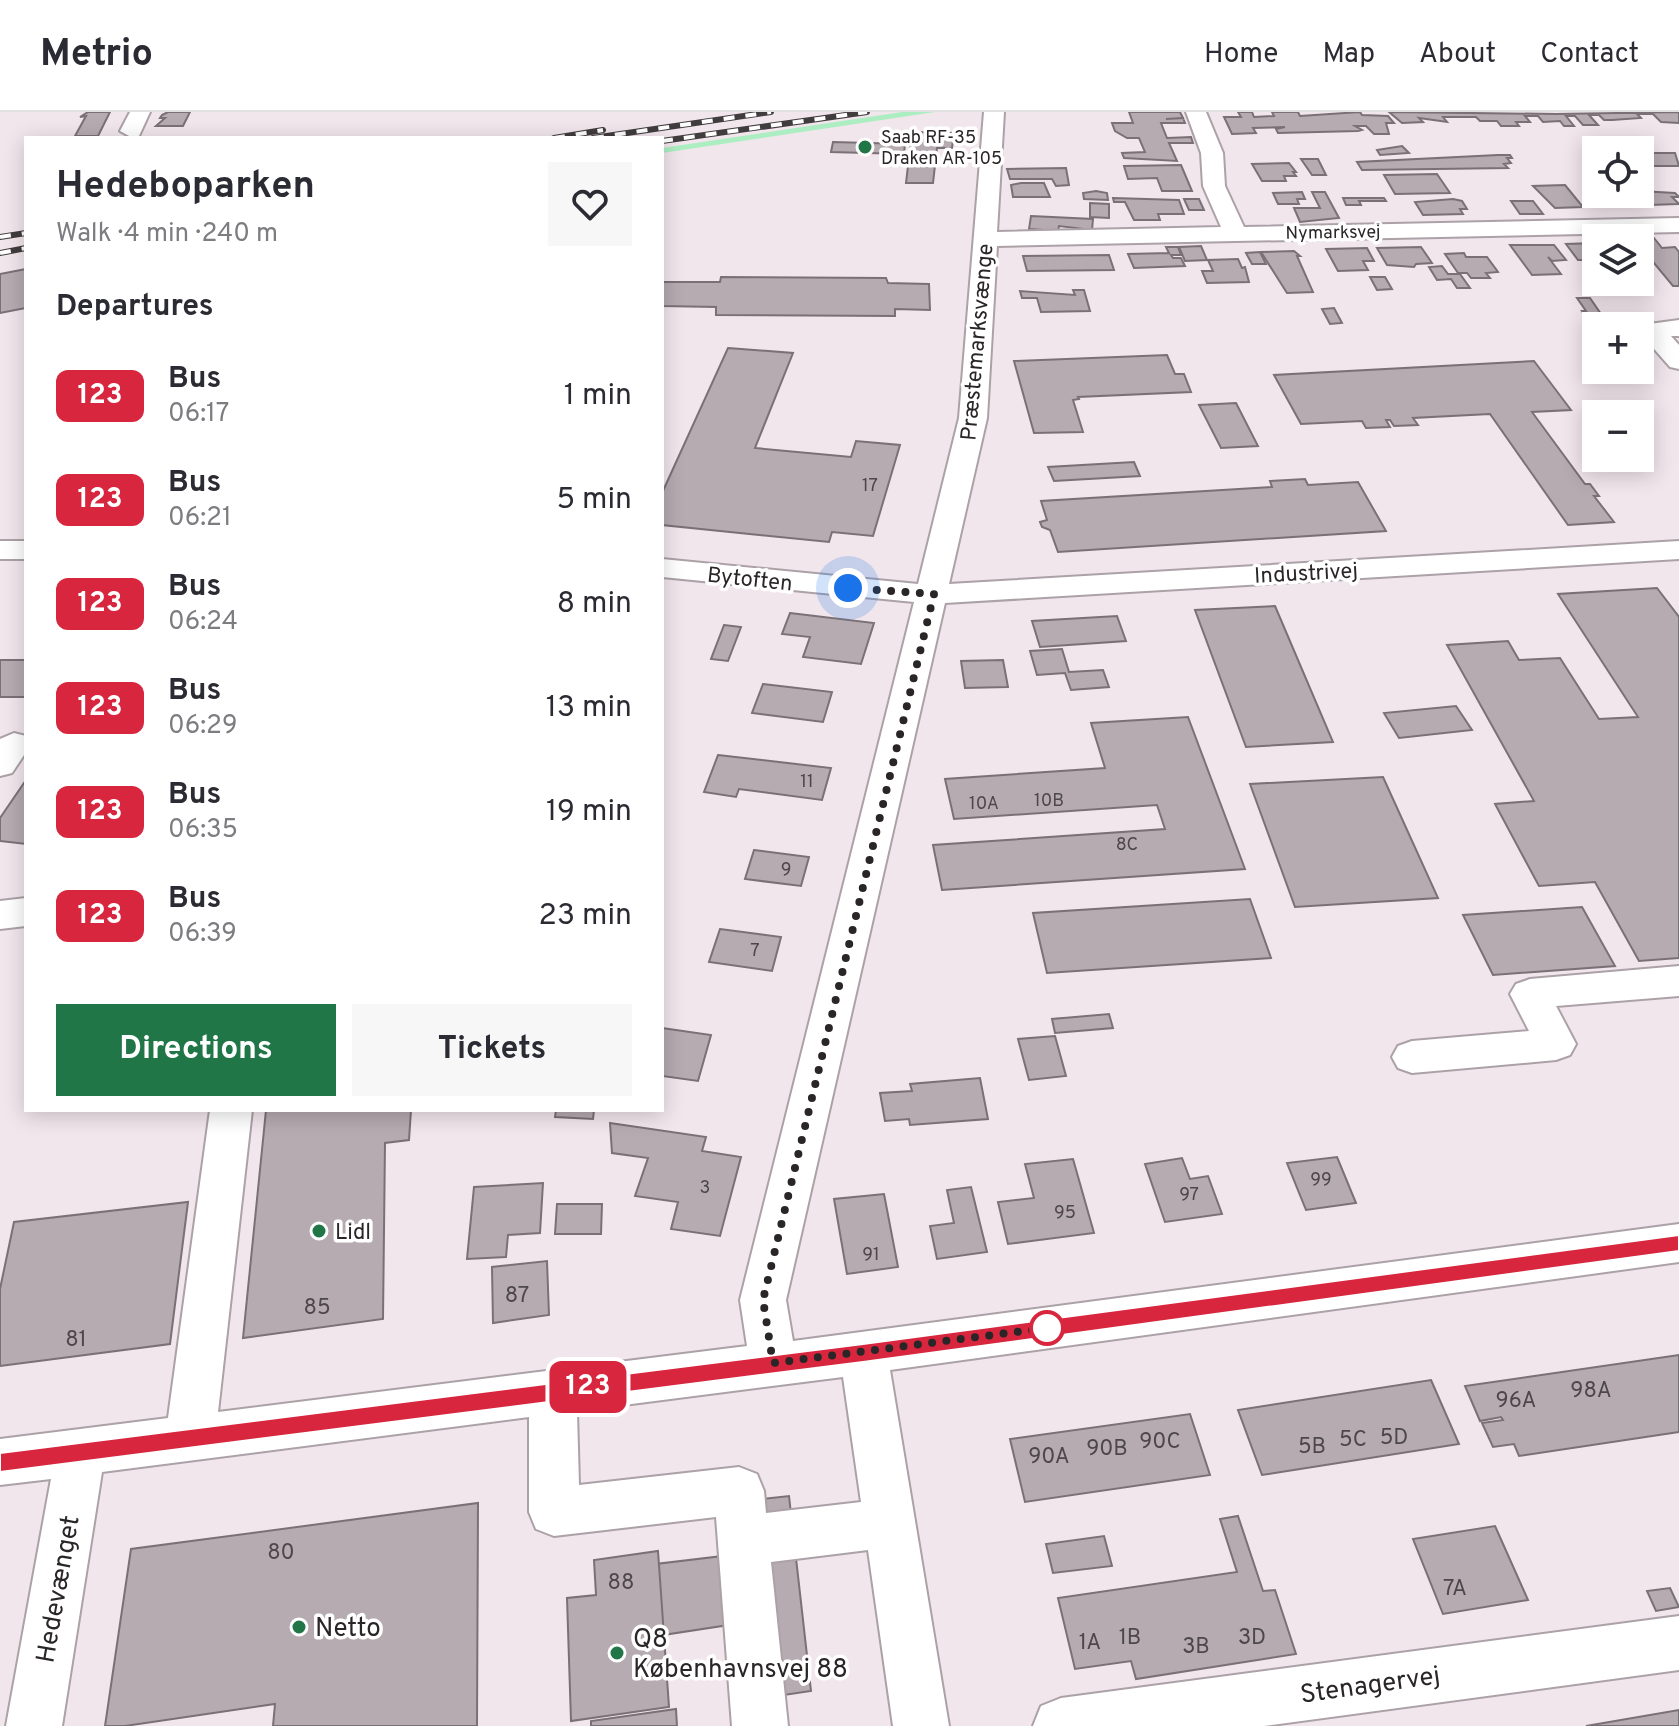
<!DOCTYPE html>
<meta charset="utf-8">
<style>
:root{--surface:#fff;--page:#f7f7f7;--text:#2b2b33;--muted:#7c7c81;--line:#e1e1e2;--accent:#217648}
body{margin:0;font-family:Overpass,sans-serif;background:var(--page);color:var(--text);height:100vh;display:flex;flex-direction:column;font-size:30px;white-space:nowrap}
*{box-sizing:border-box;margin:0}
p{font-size:26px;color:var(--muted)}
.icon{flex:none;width:44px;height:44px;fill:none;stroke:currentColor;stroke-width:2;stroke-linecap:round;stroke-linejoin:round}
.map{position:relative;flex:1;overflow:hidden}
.side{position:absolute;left:24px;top:24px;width:640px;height:976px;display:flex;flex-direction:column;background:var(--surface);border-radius:0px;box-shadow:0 4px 20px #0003}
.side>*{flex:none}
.badge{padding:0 16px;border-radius:12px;font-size:28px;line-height:52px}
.buttons{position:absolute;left:1582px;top:24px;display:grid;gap:16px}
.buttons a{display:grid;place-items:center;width:72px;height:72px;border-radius:0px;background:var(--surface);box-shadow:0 4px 20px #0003;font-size:40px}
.you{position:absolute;width:40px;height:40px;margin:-20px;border:6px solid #fff;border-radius:50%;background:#1a73e8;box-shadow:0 0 0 12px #1a73e833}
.map>.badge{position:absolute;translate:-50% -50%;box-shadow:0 0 0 4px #fff}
h2{padding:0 32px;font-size:30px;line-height:72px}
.round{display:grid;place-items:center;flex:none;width:84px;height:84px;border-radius:0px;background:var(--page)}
.headline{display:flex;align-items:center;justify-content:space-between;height:136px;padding:0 32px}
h1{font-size:38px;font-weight:700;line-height:60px}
.action{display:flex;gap:16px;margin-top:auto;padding:16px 32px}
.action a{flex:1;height:92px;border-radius:0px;background:var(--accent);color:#fff;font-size:32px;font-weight:700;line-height:92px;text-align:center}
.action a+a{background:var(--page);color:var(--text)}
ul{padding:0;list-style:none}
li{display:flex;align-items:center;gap:24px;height:104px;padding:0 32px}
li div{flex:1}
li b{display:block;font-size:30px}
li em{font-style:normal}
li .badge{min-width:88px;font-weight:700;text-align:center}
header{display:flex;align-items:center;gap:48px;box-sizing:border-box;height:112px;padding:0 40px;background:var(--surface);border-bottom:2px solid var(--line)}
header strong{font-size:38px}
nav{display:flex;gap:44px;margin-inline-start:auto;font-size:28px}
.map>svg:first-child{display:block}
</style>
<header>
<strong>Metrio</strong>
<nav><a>Home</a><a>Map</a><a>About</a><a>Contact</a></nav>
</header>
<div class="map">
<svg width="1679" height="1614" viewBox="0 0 1679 1614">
<rect width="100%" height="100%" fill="#f1e6ec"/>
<!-- green -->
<path fill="#aceec2" d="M902,0H935L662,41V36Z"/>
<!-- building -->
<g fill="#b5abb0" stroke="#7a7176" stroke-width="2">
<path d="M88,0H110L98,24H75L86,4L80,5Z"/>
<path d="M168,0H190L183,14H156L165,6H160L162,3Z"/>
<path d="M1129,0H1180L1183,6L1166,7L1183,6L1185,11H1161L1167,26L1191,25L1193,31H1169L1177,49L1124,46L1122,41L1145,40L1139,26H1127L1115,19L1112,11H1133Z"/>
<path d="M1238,0H1252L1254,5L1274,4L1272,0H1298L1300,4L1360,0L1362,3L1388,4L1394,11H1386L1389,22H1374L1366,14H1355L1362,18L1358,19L1278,21L1276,17L1285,15L1253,16L1256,21L1232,22L1224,5H1241Z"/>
<path d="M1389,0L1556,2L1679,0V11L1661,10L1653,2H1637L1641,6L1612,8H1604L1599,3H1589L1598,13H1583L1575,4H1566L1574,14H1564L1560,9L1543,10L1538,4H1525L1530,10H1516L1519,14H1501L1497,9H1480L1476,5H1443L1447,10L1419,6L1423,10L1402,11Z"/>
<path d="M912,20L954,21L952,36H937L933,71H906Z"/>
<path d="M833,30L905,32L904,42L831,40Z"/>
<path d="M1402,34L1409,41L1380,43L1377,38Z"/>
<path d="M1648,41H1675L1679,54H1654L1646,45H1651Z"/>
<path d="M1498,43H1510L1512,46H1507L1511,51L1504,52L1508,56L1362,58L1357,50Z"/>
<path d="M1301,47H1318L1326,63H1312Z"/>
<path d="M1289,51L1296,60H1293L1296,64H1284L1286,69H1262L1252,52Z"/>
<path d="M1181,53L1192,79H1162L1157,66L1128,67L1124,54Z"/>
<path d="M1066,56L1069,73L1056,74L1052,67H1010L1007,57Z"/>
<path d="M1437,62L1450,81L1395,82L1384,63Z"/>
<path d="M1021,71H1044L1050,85H1013L1011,73Z"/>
<path d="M1565,73L1583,95L1555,96L1533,74Z"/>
<path d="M1096,79L1107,81L1108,88L1084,87L1083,81Z"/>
<path d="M1640,79L1675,81L1679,85H1672L1679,92L1649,93L1645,87L1624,82H1640Z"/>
<path d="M1302,80L1305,87H1297L1299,92H1278L1273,81Z"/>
<path d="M1312,80H1325L1339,106L1300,110L1294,96H1320Z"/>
<path d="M1607,82H1618L1628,93L1600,94L1588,85Z"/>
<path d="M1113,86L1179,88L1184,102H1158L1160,108H1134L1125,90H1114Z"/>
<path d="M1343,86H1384L1386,89H1359L1361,93H1346Z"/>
<path d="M1184,87H1199L1204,98H1189Z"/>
<path d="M1453,87L1462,89L1467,97H1460L1463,102L1423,103L1415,90Z"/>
<path d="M1511,89H1533L1543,102H1520Z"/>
<path d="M1090,91L1109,92V106L1090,105Z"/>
<path d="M1031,104L1093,107L1092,118L1059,114L1058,119L1029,117Z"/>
<path d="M1654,126L1662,136L1675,135L1679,140V174H1673L1644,139H1640V127Z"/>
<path d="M1596,131V148H1578L1566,132Z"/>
<path d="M1510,133H1554L1566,148L1552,149L1548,145L1561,162L1532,163Z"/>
<path d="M1201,134L1207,148L1185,149L1179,135Z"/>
<path d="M1166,135H1178L1181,143H1171L1173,146H1181L1185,154L1134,156L1128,142L1169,141Z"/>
<path d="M1421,135L1432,151L1416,152L1414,155L1387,153L1377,136Z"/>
<path d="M1367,136L1374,149H1363L1368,158L1338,159L1326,137Z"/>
<path d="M1294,139L1300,144H1297L1313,180L1287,181L1261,140Z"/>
<path d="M1260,140L1266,152H1252L1246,141Z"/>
<path d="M1464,141L1466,145H1487L1498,160L1486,161L1490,166H1471L1467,161H1458L1445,142Z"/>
<path d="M1109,143L1114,158L1027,159L1023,144Z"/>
<path d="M1238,147L1242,156L1245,155L1249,170L1207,171L1202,159H1213L1208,148Z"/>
<path d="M1442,154L1448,162H1460L1470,176H1457L1451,167L1437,168L1429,155Z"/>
<path d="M26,157V196L0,201V162Z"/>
<path d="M721,165L886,166L888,171L929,172L930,198L895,197V204L716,203V195L662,194V170H720Z"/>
<path d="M1370,165H1385L1392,177L1377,178Z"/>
<path d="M1073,178H1084L1090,199L1041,200L1037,186H1022L1020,179L1075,183Z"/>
<path d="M1577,186H1590L1601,202H1584L1582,199H1586Z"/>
<path d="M1334,196L1342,211L1330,212L1322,197Z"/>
<path d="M728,236L793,241L755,336L851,345L856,329L900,333L873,424L832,420L829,430L662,413V381Z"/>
<path d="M1167,243L1175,262H1184L1191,280L1078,285L1079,287L1073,288L1083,320L1034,321L1014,249Z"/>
<path d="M1534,249L1571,298L1532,300L1585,372H1590L1599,384H1594L1614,410L1568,413L1490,302L1413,306L1418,313L1394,314L1390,308H1386L1390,315L1366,316L1362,309L1301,312L1274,263Z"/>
<path d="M1236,291L1258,334L1221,336L1199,293Z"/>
<path d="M1134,350L1140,364L1054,369L1048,355Z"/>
<path d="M1305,367L1308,373L1358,370L1386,419L1058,440L1050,418L1042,415L1040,410L1047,408L1041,389L1272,375L1270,369Z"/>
<path d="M1657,476L1679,505V846L1639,849L1595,770L1539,774L1495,692L1534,689L1447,533L1508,529L1519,548L1560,546L1599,607L1638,605L1558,482Z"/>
<path d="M1275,494L1333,630L1246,635L1195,498Z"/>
<path d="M790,501L874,511L861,552L803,545L810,525L782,522Z"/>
<path d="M1117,504L1126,529L1040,535L1032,509Z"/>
<path d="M724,513L741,515L728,549L711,547Z"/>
<path d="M1062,537L1069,560L1103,558L1109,575L1071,578L1065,561L1037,563L1030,539Z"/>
<rect x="0" y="548" width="26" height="37"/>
<path d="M1003,548L1008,575L965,576L961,549Z"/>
<path d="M763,572L832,580L823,610L752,601Z"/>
<path d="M1456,594L1472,618L1399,626L1384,601Z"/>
<path d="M1188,605L1245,757L942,778L933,733L1165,717L1157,693L954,707L945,667L1105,656L1091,611Z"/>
<path d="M718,643L831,656L822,688L739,677L736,685L704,680Z"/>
<path d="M1383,665L1438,786L1295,795L1250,672Z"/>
<path d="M26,668V732L0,729V706Z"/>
<path d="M754,738L809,745L801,774L745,767Z"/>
<path d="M1250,787L1271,846L1047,861L1033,801Z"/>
<path d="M1582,795L1615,854L1493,863L1463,803Z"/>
<path d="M720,817L781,825L772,859L709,850Z"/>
<path d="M1109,902L1113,916L1055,921L1052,907Z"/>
<path d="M662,916L711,923L698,969L662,964Z"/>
<path d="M1055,924L1066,964L1029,968L1018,927Z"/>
<path d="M980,966L988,1007L910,1013L909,1007L885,1009L880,981L912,979L910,972Z"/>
<path d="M266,998H411L409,1028L385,1031L383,1207L243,1226Z"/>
<path d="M556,998H594L593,1007L555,1005Z"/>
<path d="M610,1011L706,1025L702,1039L741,1045L720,1124L671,1117L678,1090L635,1084L648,1046L612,1041Z"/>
<path d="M1337,1045L1356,1091L1306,1098L1287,1051Z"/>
<path d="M1182,1046L1190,1067L1208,1064L1222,1102L1165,1110L1145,1052Z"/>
<path d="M1073,1047L1094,1121L1008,1132L998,1090L1034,1086L1025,1052Z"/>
<path d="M543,1071L540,1121L508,1123L506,1145L467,1147L474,1075Z"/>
<path d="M971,1075L987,1140L937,1147L930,1114L954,1111L947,1078Z"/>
<path d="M884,1082L898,1155L847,1162L834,1087Z"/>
<path d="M188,1090L170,1232L0,1254V1177L14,1110Z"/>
<path d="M557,1092H602L601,1122H555Z"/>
<path d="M547,1149L549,1203L493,1211L492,1155Z"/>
<path d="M1679,1243V1320L1519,1344L1514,1332L1493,1335L1482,1311L1503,1308L1501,1305L1480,1309L1465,1274Z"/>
<path d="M1431,1268L1459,1332L1262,1363L1238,1298Z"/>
<path d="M1190,1302L1210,1363L1025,1390L1010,1327Z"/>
<path d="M789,1384L811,1579L736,1590L729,1513L663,1523L656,1452L722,1444L717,1392Z"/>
<path d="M478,1391L477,1614H273L275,1592L125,1614H105L131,1437Z"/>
<path d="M1238,1404L1263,1479L1275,1478L1296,1542L1136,1567L1131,1549L1075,1557L1058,1486L1237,1460L1220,1407Z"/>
<path d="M1495,1414L1528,1488L1443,1502L1413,1427Z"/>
<path d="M1104,1424L1112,1454L1053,1461L1046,1432Z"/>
<path d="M658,1439L669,1595L571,1609L567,1486L596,1483L594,1448Z"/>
<path d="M1670,1476L1679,1495L1656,1499L1647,1479Z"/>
<path d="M676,1597L677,1614H591V1609Z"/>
<path d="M1679,1598V1614H1586Z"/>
</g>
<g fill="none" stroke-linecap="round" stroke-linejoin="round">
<!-- minor casing -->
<g stroke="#aba1a7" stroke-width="4">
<g id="minor">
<path d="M130,0H150L139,24L131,25L120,19Z"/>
<path d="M984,0H1004L997,120L1221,115L1203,74L1201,41L1186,0H1206L1223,41L1225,74L1244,115L1679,106V120L997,134L987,306L949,472L1679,429V447L945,491L786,1188L793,1229L1679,1112V1150L890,1258L949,1614H893L868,1438L771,1450L788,1614H732L716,1405L554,1424L536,1417L529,1400V1305L102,1360L62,1614H6L51,1367L0,1373V1327L168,1306L210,998H252L218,1300L747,1234L740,1188L914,490L662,465V447L918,472L959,306ZM843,1265L861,1390L766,1401L764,1379L757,1362L739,1355L579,1373L577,1299Z"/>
<path d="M1679,208V224H1671L1679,233V257L1670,255L1640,221L1642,213Z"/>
<rect x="0" y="429" width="26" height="18"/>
<path d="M14,621L26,624V640L12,661L0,664V627Z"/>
<path d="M26,786V814L0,817V789Z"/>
<path d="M1679,854V884L1556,894L1576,932L1570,943L1556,948L1412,961L1398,956L1392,945L1398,934L1412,929L1529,919L1510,882L1516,872L1530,867Z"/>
<path d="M1679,1504V1558L1264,1614H1033L1041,1594L1061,1586Z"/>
</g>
</g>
<!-- minor -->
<use href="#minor" fill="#fff" fill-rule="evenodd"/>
<!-- rail casing -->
<g stroke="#413c3e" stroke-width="6">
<g id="rail">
<path d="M554,26L603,18"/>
<path d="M593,26L771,0"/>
<path d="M662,29L867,0"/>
<path d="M0,125L26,121"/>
<path d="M0,141L26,136"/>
</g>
</g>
<!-- rail -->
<use href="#rail" stroke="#fff" stroke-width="4" stroke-dasharray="11" stroke-linecap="butt"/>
</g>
<!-- line -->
<path fill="#d7263d" stroke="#fff" stroke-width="2" d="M1679,1123V1139L863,1250L0,1360V1341L863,1232Z"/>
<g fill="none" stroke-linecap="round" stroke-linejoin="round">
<!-- walk -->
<path stroke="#2a2628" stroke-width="8" stroke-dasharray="0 14.4" d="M848,476L934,482L763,1188L773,1251L1047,1216"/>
</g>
<!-- markers -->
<g fill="#217648" stroke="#fff" stroke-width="3">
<circle cx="865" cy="35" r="8"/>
<circle cx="319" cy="1119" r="8"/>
<circle cx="299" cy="1515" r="8"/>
<circle cx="617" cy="1541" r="8"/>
</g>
<circle fill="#fff" stroke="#d7263d" stroke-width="4" cx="1047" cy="1216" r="16"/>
<g text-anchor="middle" stroke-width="7" stroke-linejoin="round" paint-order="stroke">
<!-- far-poi labels -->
<g font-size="18" fill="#2a2628" stroke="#fff" text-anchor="start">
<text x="881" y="31">Saab RF-35<tspan x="881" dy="21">Draken AR-105</tspan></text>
</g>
<!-- far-street labels -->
<g font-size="18" fill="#2a2628" stroke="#fff">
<text transform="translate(1333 120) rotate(-1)" y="6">Nymarksvej</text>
</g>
<!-- number labels -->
<g font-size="18" fill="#4d474a">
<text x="870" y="379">17</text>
<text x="807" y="675">11</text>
<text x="1049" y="694">10B</text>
<text x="984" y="697">10A</text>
<text x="1127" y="738">8C</text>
<text x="786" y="763">9</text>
<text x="755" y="844">7</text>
<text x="1321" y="1073">99</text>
<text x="705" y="1081">3</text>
<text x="1189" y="1088">97</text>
<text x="1065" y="1106">95</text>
<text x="871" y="1148">91</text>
</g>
<!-- street labels -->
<g font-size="22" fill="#2a2628" stroke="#fff">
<text transform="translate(976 230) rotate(-85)" y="8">Præstemarksvænge</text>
<text transform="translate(1306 460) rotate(-3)" y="8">Industrivej</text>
<text transform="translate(750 466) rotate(6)" y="8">Bytoften</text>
</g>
<!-- poi labels -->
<g font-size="22" fill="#2a2628" stroke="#fff" text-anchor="start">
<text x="335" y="1127">Lidl</text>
</g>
<!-- near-number labels -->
<g font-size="22" fill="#4d474a">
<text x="517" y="1190">87</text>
<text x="317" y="1202">85</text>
<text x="76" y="1234">81</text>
<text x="1591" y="1285">98A</text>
<text x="1516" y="1295">96A</text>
<text x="1394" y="1332">5D</text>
<text x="1353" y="1334">5C</text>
<text x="1160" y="1336">90C</text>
<text x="1312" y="1341">5B</text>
<text x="1107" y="1343">90B</text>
<text x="1049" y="1351">90A</text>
<text x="281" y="1447">80</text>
<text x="621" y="1477">88</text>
<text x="1455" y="1483">7A</text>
<text x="1130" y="1532">1B</text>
<text x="1252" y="1532">3D</text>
<text x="1090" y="1537">1A</text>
<text x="1196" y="1541">3B</text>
</g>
<!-- near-street labels -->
<g font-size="26" fill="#2a2628" stroke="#fff">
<text transform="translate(57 1477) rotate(-80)" y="9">Hedevænget</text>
<text transform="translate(1370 1572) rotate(-8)" y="9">Stenagervej</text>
</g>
<!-- near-poi labels -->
<g font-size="26" fill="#2a2628" stroke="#fff" text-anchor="start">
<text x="315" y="1524">Netto</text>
<text x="633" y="1535">Q8<tspan x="633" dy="30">Københavnsvej 88</tspan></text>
</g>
</g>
</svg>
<div class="buttons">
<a><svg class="icon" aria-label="locate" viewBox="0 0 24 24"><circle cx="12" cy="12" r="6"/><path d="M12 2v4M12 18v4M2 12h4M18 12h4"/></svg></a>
<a><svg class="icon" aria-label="layers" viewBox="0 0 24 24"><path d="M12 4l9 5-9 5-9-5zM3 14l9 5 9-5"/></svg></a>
<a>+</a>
<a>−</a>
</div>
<div class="you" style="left:848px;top:476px"></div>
<b class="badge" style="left:588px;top:1275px;background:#d7263d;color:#fff">123</b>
<section class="side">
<div class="headline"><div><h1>Hedeboparken</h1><p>Walk · 4 min · 240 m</p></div><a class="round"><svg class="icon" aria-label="heart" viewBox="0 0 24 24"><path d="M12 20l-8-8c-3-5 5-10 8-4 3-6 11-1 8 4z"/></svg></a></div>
<h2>Departures</h2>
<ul>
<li><span class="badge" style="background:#d7263d;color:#fff">123</span><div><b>Bus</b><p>06:17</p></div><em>1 min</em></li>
<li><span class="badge" style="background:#d7263d;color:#fff">123</span><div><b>Bus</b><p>06:21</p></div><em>5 min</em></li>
<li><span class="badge" style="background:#d7263d;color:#fff">123</span><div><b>Bus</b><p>06:24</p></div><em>8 min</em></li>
<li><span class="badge" style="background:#d7263d;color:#fff">123</span><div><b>Bus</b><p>06:29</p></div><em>13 min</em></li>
<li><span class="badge" style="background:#d7263d;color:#fff">123</span><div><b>Bus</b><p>06:35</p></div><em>19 min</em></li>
<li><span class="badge" style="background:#d7263d;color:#fff">123</span><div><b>Bus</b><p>06:39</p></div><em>23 min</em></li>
</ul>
<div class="action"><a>Directions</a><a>Tickets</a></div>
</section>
</div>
